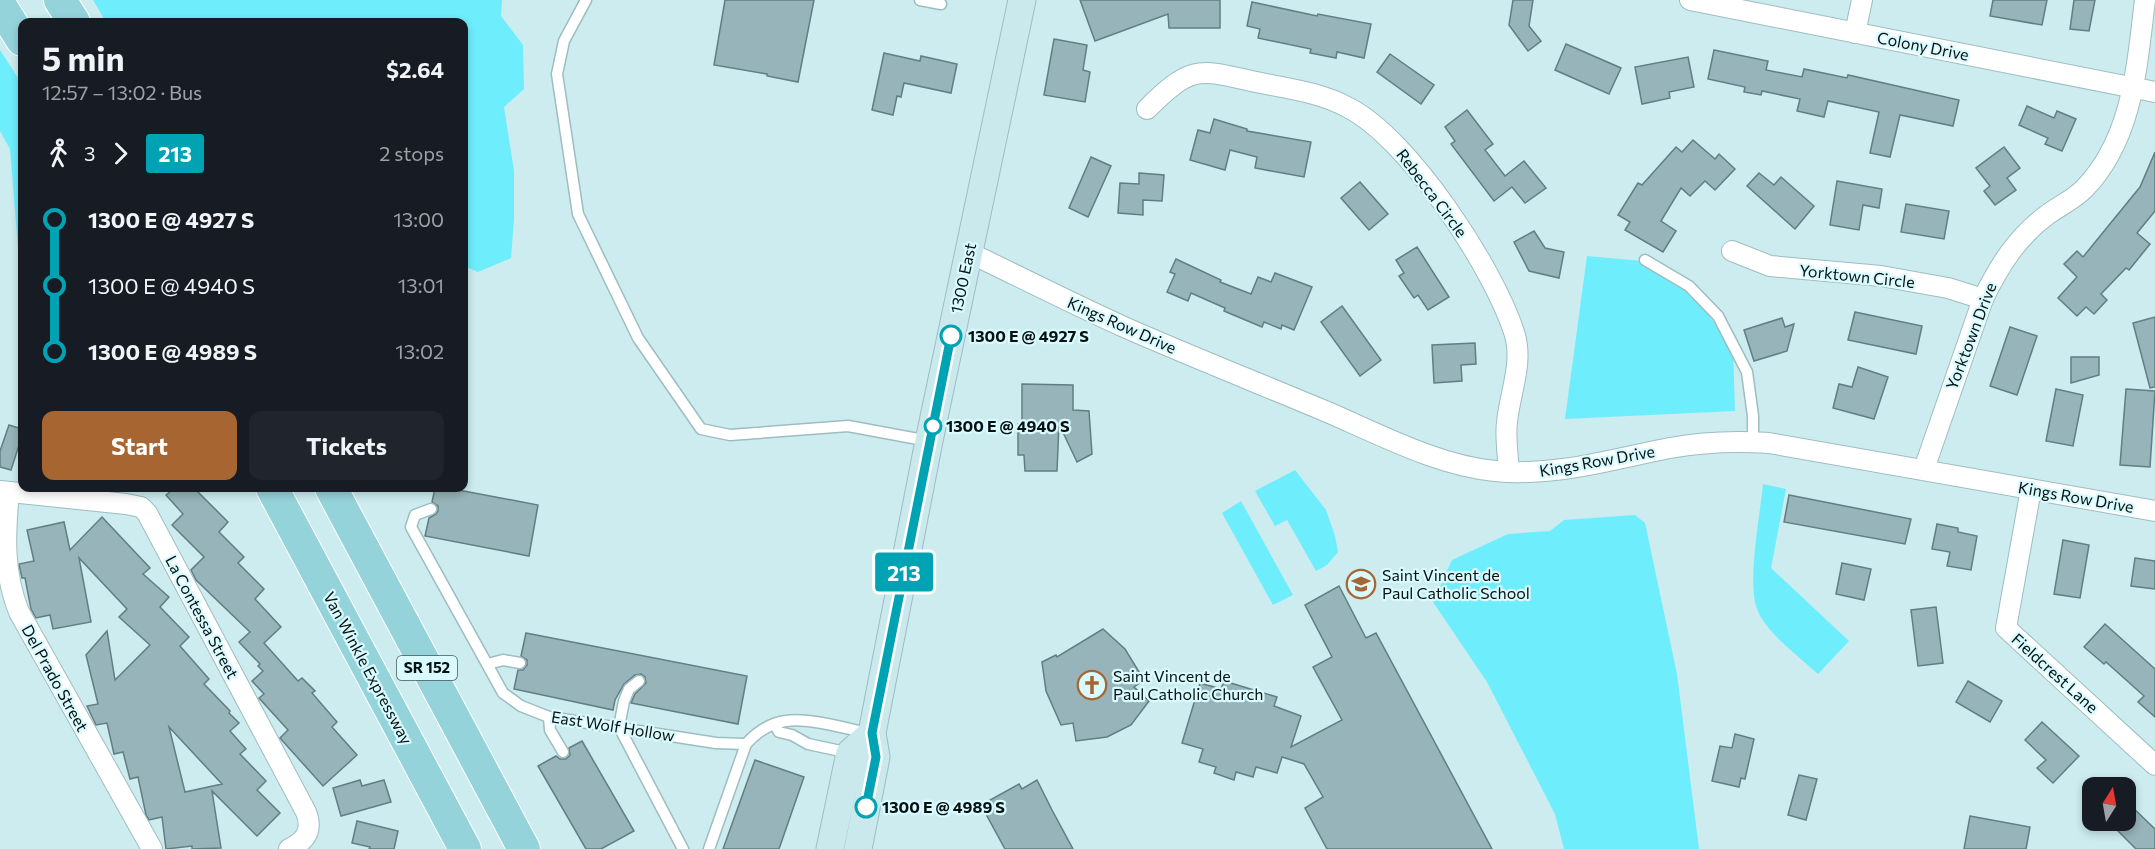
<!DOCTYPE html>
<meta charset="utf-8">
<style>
:root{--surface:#171b24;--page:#20242c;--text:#f1f3f6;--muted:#9ea1a6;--accent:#a76531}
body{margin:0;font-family:Commissioner,sans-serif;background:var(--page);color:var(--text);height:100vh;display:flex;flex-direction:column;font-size:22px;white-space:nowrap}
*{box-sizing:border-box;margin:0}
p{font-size:20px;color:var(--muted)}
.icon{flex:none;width:33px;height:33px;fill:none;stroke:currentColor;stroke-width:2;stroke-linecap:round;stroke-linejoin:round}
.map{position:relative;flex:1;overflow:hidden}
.details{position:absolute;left:18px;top:18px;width:450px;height:474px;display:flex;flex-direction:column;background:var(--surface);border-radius:12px;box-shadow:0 3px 9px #0003}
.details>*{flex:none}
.badge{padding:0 12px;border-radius:4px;font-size:21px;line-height:39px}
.needle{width:39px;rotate:11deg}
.buttons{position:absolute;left:2082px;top:777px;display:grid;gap:12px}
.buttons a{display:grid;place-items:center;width:54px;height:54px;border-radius:12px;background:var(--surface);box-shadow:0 3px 9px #0003;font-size:30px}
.map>.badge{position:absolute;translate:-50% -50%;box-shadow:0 0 0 3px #fff}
.legs{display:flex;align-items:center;gap:9px;height:66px;padding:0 24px;font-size:20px}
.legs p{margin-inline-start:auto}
.summary{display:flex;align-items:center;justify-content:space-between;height:102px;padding:0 24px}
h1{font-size:33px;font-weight:700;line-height:45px}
.button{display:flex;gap:12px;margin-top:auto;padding:12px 24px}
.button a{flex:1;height:69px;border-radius:12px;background:var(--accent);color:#fff;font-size:24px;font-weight:700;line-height:69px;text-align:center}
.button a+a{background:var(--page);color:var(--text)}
ul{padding:0 24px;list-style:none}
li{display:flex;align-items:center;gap:21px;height:66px;font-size:22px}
li i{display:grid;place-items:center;width:9px;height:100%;margin:0 8px;background:currentColor}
li i::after{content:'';width:15px;height:15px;margin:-8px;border:4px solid;border-radius:50%;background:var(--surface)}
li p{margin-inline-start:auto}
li:first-child i{background:linear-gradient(#0000 50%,currentColor 0)}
li:last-child i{background:linear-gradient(currentColor 50%,#0000 0)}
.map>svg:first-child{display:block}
</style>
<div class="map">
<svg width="2155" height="849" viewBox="0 0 2155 849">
<rect width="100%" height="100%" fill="#ccecf0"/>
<!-- green -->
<g fill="#6eedfd">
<path d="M93,0H502L501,16L523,45L524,89L504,107L514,171V219L511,258L478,272L464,266V22H106Z"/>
<path d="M0,50L22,84V264L18,248L10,149L0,131Z"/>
<path d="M1587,256L1642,261L1690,290L1733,348L1735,411L1565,419Z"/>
<path d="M1295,470L1326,510L1335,536L1338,552L1327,565L1316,571L1287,520L1275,526L1255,491Z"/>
<path d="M1763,484L1786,489L1771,568L1849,641L1818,674C1800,657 1766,633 1757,609C1747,580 1760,517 1763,484Z"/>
<path d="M1241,501L1293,595L1273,605L1222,513Z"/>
<path d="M1635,515L1645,523L1677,674L1699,849H1564L1555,814L1487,682L1433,602L1452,560L1508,534L1550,531L1564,520Z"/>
</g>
<!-- building -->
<g fill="#96b4b9" stroke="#617e82" stroke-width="1.5" fill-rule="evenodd">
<path d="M725,0H814L798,82L767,76V74L714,65Z"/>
<path d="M1080,0H1220V28H1169L1168,14L1095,41Z"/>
<path d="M1513,0H1533L1529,26L1541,41L1528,51L1509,25Z"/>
<path d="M1993,0H2047L2042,25L1990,16Z"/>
<path d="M2074,0H2095L2089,31L2070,29Z"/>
<path d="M1252,2L1317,16L1318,14L1371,24L1364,58L1337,52L1336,58L1310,53L1311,49L1258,38L1260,29L1247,26Z"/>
<path d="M1054,39L1087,45L1083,70L1090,72L1085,102L1044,95Z"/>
<path d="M1566,44L1621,68L1609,94L1555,70Z"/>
<path d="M1714,50L1768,61L1766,70L1802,77L1804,69L1847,78L1848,75L1959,100L1953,126L1900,115L1890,157L1870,153L1879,112L1828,101L1824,117L1797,111L1800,99L1762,91L1761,95L1744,92L1745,87L1708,79Z"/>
<path d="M884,53L920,61L921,56L957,64L951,93L904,83L901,97L897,96L893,115L872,110Z"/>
<path d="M1390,54L1434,85L1421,104L1377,72Z"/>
<path d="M1688,57L1694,87L1669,92L1670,98L1642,104L1635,67Z"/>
<path d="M2027,106L2054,118L2057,111L2076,119L2062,151L2045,144L2048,138L2019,125Z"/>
<path d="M1467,110L1493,144L1485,150L1505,176L1524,161L1546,188L1525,203L1512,187L1494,201L1451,144L1455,141L1445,127Z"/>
<path d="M1214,119L1247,129V131L1311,142L1304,177L1255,168L1257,157L1230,150L1225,170L1190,160L1198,130L1210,133Z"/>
<path d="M1693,140L1715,159L1719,154L1735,169L1715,190L1705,181L1690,196L1681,188L1661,221L1676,231L1663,252L1625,230L1630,222L1618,215L1638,183L1642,185L1676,147L1682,152Z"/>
<path d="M2004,147L2020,168L2007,178L2016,190L1995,205L1984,191L1990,186L1976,168Z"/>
<path d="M2155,152V211L2137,233L2150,244L2129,270L2126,268L2101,294L2107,300L2094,314L2086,307L2077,316L2058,298L2077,277L2064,264L2077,251L2083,257L2140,187Z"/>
<path d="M1091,157L1111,166L1088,217L1069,208Z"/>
<path d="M1139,173L1164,175L1162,201L1143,200V215L1118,213L1120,183L1139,184Z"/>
<path d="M1759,173L1774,185L1781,177L1814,206L1795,229L1747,186Z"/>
<path d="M1837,181L1882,189L1879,208L1863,205L1859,230L1830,225Z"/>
<path d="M1360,182L1388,214L1369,230L1341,198Z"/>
<path d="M1906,204L1949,211L1944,239L1901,232Z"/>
<path d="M1534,231L1545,248L1564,252L1559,278L1529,271L1514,242Z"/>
<path d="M1417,247L1449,297L1428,310L1418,295L1414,298L1399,276L1404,273L1396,260Z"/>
<path d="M1176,259L1221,280L1220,282L1251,294L1258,277L1271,282L1275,273L1312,287L1294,330L1282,325L1281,329L1264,322L1262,327L1224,311L1225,308L1191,293L1188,301L1167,292L1175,274L1170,272Z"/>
<path d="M1342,306L1381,360L1360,376L1321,322Z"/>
<path d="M1855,312L1922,326L1916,354L1848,340Z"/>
<path d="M2155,317V387L2150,388L2133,323Z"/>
<path d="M1782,318L1785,327L1794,324L1787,351L1754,361L1744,330Z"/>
<path d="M2010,327L2037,336L2017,395L1990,386Z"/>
<path d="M1475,343L1476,364L1461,365L1462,381L1434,383L1432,345Z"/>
<path d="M2071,357H2099V375L2071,383Z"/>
<path d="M1858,367L1888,377L1874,419L1833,408L1839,384L1852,387Z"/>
<path d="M1022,384L1073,385V410L1089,411L1092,454L1077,462L1059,424L1057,471H1025L1024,455H1018V424H1022Z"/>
<path d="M2056,389L2083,395L2073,446L2046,441Z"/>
<path d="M2126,389L2155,391L2150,467L2120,465Z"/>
<path d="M9,425L22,429V436L11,470L0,467V451Z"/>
<path d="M175,488H194L228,522L219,532L244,557L238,563L264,589L255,599L281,627L264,643L298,681L302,678L315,691L312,693L337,722L332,727L357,755L323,786L280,738L288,730L259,698L264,694L252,681L263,671L258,666L260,664L239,642L250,632L196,580L191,570L204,557L172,525L183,514L166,495Z"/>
<path d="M435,488H448L538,505L529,556L425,536L429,518L436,514L438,511V506L432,502Z"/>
<path d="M1789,495L1911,519L1905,544L1784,522Z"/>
<path d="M102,517L150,568L143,574L169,597L160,607L189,637L180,646L209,679L204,684L230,711L229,713L239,723L230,731L246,749L240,754L266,781L257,790L280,813L257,836L212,791L221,848L192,849V846L166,849L162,817L149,820L146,815L138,777L130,779L123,752L114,754L107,723L96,725L87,706L98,704L86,655L107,631L115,680L150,645L119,617L127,609L79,558L91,622L53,629L50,615L36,618L31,609L25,578H22L19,564L34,561L27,530L64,522L70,550ZM169,727L222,784L185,792Z"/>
<path d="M1937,524L1958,528V532L1977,536L1971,570L1947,566L1950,552L1932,549Z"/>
<path d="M2063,540L2089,545L2080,598L2054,594Z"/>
<path d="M2135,558L2155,561V589L2131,586Z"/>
<path d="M1842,563L1871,569L1864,600L1836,594Z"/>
<path d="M1339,586L1366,638L1376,633L1492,849H1327L1305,808L1323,797L1304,764L1282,757L1277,773L1256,767L1253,777L1236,772L1234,780L1214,773L1216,767L1199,762L1203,749L1182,743L1200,683L1221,689L1224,681L1277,697L1274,706L1301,716L1291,747L1342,720L1313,667L1332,657L1305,605Z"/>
<path d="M1936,607L1943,663L1918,666L1911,610Z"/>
<path d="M2105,624L2155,669V717L2138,702L2144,696L2106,662L2104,664L2084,647Z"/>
<path d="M1103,629L1125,649L1144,680L1134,687L1149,701L1131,725L1107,737L1076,741L1073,723L1061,725L1046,691L1042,662L1056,655L1057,657Z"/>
<path d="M526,633L747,676L738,724L631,703L635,694L646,683L645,677L641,674L635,675L624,684L615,700L613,710L514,689L518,670H523L527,665V660L521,656Z"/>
<path d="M1968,681L2002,701L1990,722L1956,702Z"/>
<path d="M2042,722L2079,756L2053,783L2037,768L2046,760L2025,740Z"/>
<path d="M1735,734L1754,739L1745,779L1741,778L1739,787L1712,781L1720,746L1732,748Z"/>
<path d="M582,741L634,831L601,849H586L538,766L556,756L560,759H566L570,755L569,748Z"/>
<path d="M755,760L804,777L779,849H723Z"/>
<path d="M1799,775L1817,779L1806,820L1788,815Z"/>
<path d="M360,780L362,786L384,780L391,802L341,816L333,788Z"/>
<path d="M1037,780L1052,810L1073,849H1005L981,805L1019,784L1022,789Z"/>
<path d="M2126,801L2155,829V849H2136L2107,820H2126Z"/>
<path d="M1970,816L2030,827L2026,849H1964Z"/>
<path d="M357,821L398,831L394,849H369L370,847L352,843Z"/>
</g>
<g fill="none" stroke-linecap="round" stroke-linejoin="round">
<!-- lane casing -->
<g stroke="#9ebdc1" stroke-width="13">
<g id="lane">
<path d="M586,0L564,41L557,74L578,214L638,338L701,429L730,435L848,426L929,441"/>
<path d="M920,0L941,4"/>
<path d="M1645,260L1689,286L1718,316L1747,372L1753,416V442"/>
<path d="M431,509L415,515L411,527L503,693L521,706L549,717L716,743L746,744"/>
<path d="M488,664L503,660L520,663"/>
<path d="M639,681L629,689L624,701L619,727L683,849"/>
<path d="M549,717L550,730L563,752"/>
<path d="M775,725L779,732L792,735L808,744L850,753"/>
<path d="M709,849L746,744C756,733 770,723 786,721C807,717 847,729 869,733"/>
</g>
</g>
<!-- street casing -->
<g stroke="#9ebdc1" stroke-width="22">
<g id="street">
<path d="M1690,0L2155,92"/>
<path d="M1855,33L1862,0"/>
<path d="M1147,109C1194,62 1200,70 1261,83C1291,89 1322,93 1349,108C1409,139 1493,267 1514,332C1524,362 1510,392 1507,422C1505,438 1508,455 1509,472"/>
<path d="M1732,251L1770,266L1881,276L1948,288L1983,299"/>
<path d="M968,252C1020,277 1071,303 1124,327C1190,356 1258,383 1325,411C1379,434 1436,465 1495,471C1555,477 1612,459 1670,448C1703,442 1736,441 1769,443L2155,511"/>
<path d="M1924,469L1983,299C1999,266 2017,237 2047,215C2059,206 2073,200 2084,189C2133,139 2137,65 2145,0"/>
<path d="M2031,489L2006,628L2155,765"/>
<path d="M0,491L126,504L141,507L147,513L306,812C313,830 306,841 289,849"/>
<path d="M9,492C5,534 3,572 19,612L152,849"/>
</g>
</g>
<!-- secondary casing -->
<g stroke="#9ebdc1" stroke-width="29">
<g id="secondary">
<path d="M830,849L850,753L872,733"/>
<path d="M858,849L876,757L872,733L929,441L1022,0"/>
</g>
</g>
<!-- primary casing -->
<g stroke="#fff" stroke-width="34">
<g id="primary">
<path d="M60,0L74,22"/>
<path d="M0,5L22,40"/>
<path d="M272,488L465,849"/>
<path d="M331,488L524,849"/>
</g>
</g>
<!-- lane -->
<use href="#lane" stroke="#fff" stroke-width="10"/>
<!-- street -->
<use href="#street" stroke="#fff" stroke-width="20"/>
<!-- secondary -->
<use href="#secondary" stroke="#cae9ec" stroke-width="27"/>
<!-- primary -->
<use href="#primary" stroke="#95d3da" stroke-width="32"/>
</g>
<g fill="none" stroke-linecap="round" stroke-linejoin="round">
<!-- line-1 casing -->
<g stroke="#fff" stroke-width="14">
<path id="line-1" d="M866,807L876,757L872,733L951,336"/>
</g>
<!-- line-1 -->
<use href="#line-1" stroke="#00a3b4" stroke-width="9"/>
</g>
<!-- icons -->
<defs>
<g id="school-ring" transform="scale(1.5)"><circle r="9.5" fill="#d9fafe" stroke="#a76531" stroke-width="1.5"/><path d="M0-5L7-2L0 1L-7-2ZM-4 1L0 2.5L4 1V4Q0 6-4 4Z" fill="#a76531"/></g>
<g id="church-ring" transform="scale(1.5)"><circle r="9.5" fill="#d9fafe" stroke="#a76531" stroke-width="1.5"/><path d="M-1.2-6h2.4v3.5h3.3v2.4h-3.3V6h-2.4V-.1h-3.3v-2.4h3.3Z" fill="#a76531"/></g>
</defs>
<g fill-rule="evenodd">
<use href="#school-ring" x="1361" y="584"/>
<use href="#church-ring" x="1092" y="685"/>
</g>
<!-- markers -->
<g fill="#fff" stroke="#00a3b4" stroke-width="3">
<circle cx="951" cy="336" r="10"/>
<circle cx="933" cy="426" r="8"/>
<circle cx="866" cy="807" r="10"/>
</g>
<g text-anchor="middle" stroke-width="4.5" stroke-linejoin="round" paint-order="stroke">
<!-- shield labels -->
<rect fill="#d9fafe" stroke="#455759" stroke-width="1.5" x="397" y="656" width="60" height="24" rx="4.5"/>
<g font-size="15" font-weight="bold" fill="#061112">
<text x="427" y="673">SR 152</text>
</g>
<!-- street labels -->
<g font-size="16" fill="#061112" stroke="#d9fafe">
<text transform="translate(1923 46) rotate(11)" y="6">Colony Drive</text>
<text transform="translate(1432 193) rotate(53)" y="6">Rebecca Circle</text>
<text transform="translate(1857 276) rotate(6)" y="6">Yorktown Circle</text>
<text transform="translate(963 278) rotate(-78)" y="6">1300 East</text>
<text transform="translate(1122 325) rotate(24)" y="6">Kings Row Drive</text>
<text transform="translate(1971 336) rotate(-69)" y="6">Yorktown Drive</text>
<text transform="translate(1597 461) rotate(-10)" y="6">Kings Row Drive</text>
<text transform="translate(2076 497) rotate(10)" y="6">Kings Row Drive</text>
<text transform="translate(202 617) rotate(62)" y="6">La Contessa Street</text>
<text transform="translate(368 668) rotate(62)" y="6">Van Winkle Expressway</text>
<text transform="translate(2055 673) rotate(42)" y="6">Fieldcrest Lane</text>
<text transform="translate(55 678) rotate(61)" y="6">Del Prado Street</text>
<text transform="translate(613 726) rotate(9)" y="6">East Wolf Hollow</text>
</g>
<!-- stop labels -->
<g font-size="16" font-weight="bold" fill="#061112" stroke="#d9fafe" text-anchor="start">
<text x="968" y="342">1300 E @ 4927 S</text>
<text x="946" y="432">1300 E @ 4940 S</text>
<text x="882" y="813">1300 E @ 4989 S</text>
</g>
<!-- poi labels -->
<g font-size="16" fill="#061112" stroke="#d9fafe" text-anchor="start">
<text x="1382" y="581">Saint Vincent de<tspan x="1382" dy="18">Paul Catholic School</tspan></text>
<text x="1113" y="682">Saint Vincent de<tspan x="1113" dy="18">Paul Catholic Church</tspan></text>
</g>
</g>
</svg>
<div class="buttons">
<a><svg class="needle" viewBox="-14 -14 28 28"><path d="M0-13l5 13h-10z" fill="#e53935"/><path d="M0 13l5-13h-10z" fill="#9ea1a6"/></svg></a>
</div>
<b class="badge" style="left:904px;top:572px;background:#00a3b4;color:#fff">213</b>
<section class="details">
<div class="summary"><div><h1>5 min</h1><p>12:57 – 13:02 · Bus</p></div><b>$2.64</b></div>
<div class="legs"><svg class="icon" aria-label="walk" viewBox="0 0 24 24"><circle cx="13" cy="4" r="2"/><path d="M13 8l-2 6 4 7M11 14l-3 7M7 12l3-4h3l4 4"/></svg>3<svg class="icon" aria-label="forward" viewBox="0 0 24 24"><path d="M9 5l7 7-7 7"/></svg><b class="badge" style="background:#00a3b4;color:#fff">213</b><p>2 stops</p></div>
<ul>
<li><i style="color:#00a3b4"></i><b>1300 E @ 4927 S</b><p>13:00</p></li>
<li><i style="color:#00a3b4"></i><span>1300 E @ 4940 S</span><p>13:01</p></li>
<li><i style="color:#00a3b4"></i><b>1300 E @ 4989 S</b><p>13:02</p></li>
</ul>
<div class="button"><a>Start</a><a>Tickets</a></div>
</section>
</div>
